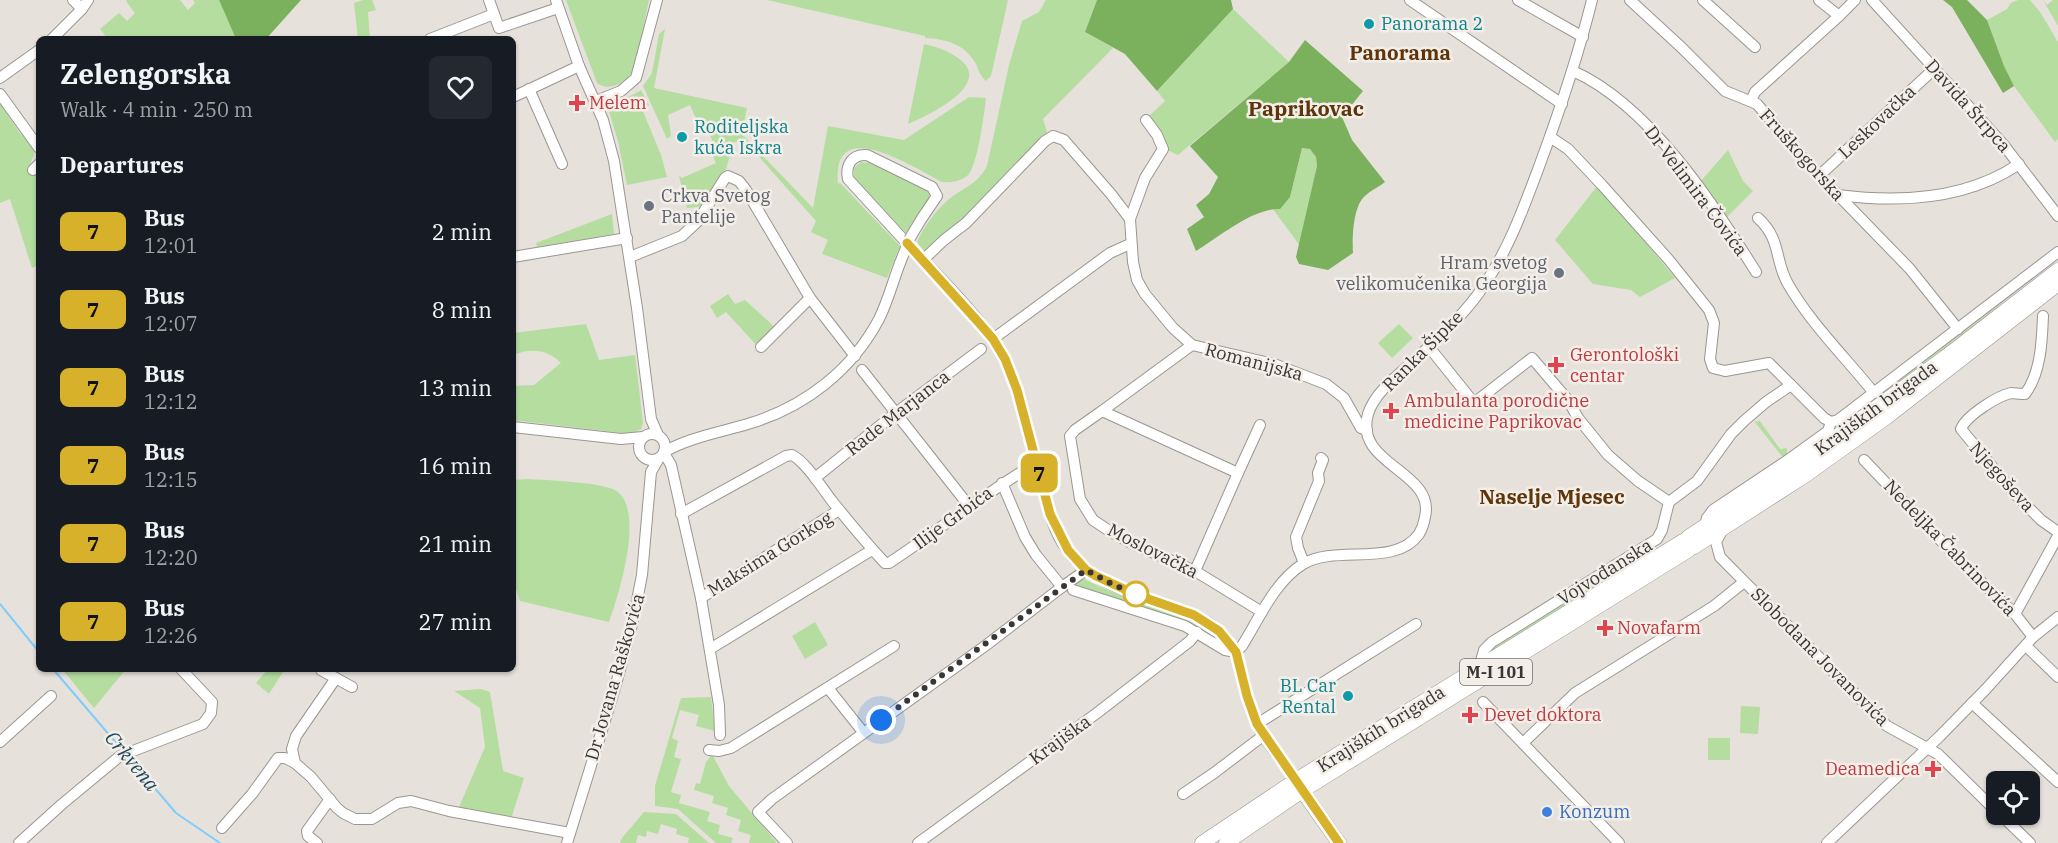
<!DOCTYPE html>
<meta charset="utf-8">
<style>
:root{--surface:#171b24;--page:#242831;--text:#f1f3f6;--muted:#9ea1a6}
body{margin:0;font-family:"IBM Plex Serif",serif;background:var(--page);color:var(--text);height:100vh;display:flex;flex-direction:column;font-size:22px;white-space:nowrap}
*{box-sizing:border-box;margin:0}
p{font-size:20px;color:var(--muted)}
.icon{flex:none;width:33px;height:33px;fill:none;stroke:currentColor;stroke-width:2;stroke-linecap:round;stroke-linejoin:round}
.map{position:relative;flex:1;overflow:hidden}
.details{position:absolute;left:36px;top:36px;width:480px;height:636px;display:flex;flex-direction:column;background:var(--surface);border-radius:9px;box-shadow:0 2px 4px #0004}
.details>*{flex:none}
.badge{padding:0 12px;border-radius:9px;font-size:21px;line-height:39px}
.tools{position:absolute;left:1986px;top:771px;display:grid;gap:12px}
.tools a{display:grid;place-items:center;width:54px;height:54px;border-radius:9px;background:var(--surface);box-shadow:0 2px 4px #0004;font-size:30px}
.you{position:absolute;width:30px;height:30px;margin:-15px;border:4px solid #fff;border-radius:50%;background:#1a73e8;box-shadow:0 0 0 9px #1a73e833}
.map>.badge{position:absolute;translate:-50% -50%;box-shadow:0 0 0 3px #fff}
h2{padding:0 24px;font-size:22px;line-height:54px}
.round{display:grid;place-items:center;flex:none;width:63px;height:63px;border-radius:9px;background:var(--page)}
.head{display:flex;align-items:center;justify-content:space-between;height:102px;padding:0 24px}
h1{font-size:28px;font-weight:700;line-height:45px}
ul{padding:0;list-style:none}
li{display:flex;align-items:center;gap:18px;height:78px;padding:0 24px}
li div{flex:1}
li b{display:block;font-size:22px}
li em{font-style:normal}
li .badge{min-width:66px;font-weight:700;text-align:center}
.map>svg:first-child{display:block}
</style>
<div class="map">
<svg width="2058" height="843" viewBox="0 0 2058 843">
<rect width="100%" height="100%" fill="#e6e1db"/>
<!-- green -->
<g fill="#b5dda0">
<path d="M127,0H180L188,10L195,3L193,0H219L236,39H108L100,29L119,13L127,21L135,13L126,1Z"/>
<path d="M363,0H372L376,10L368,12L370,39H358L354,3Z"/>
<path d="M566,0H649C644,21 642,46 635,66C630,81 610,93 597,83Z"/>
<path d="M767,0H1008L991,76L986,81C980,76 979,71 976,64C965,44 946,39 925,38V36Z"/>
<path d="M1046,0H1097L1085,32L1113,48L1043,119L1048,135L969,218L926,254L917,242C923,228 936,210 948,200C965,186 976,186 987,166L1009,65L1022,21L1039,12Z"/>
<path d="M2018,0H2030L2040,12L2058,42V139L2055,142L2014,86L2004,66L1987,20L2007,9L2011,3Z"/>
<path d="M2043,0L2047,5L2053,0H2058V26Z"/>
<path d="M1233,9L1289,62L1178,155L1165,149L1147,118L1165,101L1157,91Z"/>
<path d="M665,29L654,88L747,108L744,122L738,130L813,208L828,126L904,140L969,97L986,98C984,115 978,161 969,174C963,181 951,183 942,182C913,167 831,113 838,184L840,183L900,246L887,278L822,254L828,240L811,232L816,221L745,141L734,142L726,169L705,206L687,208L679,176L682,178L716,163L713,157L719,154L709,133L703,134L690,105L668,115L671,136L667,139L643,86L652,73L659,34Z"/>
<path d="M924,44C937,47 947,50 958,58C996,84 927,116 908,124Z"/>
<path d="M641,90L649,105L642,109L661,155L667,177L627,185L618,141L608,108C612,102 633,96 641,90Z"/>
<path d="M0,104L19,132L33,148L34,154L29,168L39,173V265L32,268L10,199L0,203Z"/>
<path d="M1302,148L1310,149L1316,157L1317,166L1300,246L1273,209L1280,208L1290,197Z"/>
<path d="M1728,150L1743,181L1753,191L1725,219L1699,183Z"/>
<path d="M861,162L871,163L929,192L930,200L906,233L854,178V168Z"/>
<path d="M1598,185L1675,278L1640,297L1631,290L1593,284L1555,240Z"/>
<path d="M612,214L614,234L537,247L536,243Z"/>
<path d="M728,294L735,304L745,300L777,329L758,347L726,312L717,318L710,306Z"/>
<path d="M2005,304L1896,386L1895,384L1997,307Z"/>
<path d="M586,324L599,360L635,355L643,423L641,429L631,434L513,420V386L534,385L561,363C547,349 531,348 513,355V333Z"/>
<path d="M1399,324L1413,338L1392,358L1378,343Z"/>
<path d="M1759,420L1780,449L1787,448V454L1785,460L1754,421L1758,422Z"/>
<path d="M527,479C544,480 607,482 618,492C644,514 619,594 609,622L520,601L513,580V480Z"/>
<path d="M1636,559L1621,573L1489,655L1488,651Z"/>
<path d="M1084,579C1097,585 1110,592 1123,596C1158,609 1197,616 1224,644L1071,585Z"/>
<path d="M815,622L828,645L805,659L792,636Z"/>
<path d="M62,669H126L94,708Z"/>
<path d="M268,669H285L269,694L256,683Z"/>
<path d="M481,689L490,692L503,771L524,778L511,819L459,807L485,747L480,708L454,691Z"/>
<path d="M711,697L715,731L696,726L699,715L680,710L672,738L678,741L674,757L681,759L671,792L681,795L679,803L710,812L707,821L720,825L718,834L733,838L731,843H716L678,809L655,806V786L681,698Z"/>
<path d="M1741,706L1760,707L1758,734L1740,733Z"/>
<rect x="1708" y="738" width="22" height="22"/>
<path d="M711,756H713L729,786L777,843H749L751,835L738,831L741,820L726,815L728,808L712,803L714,796L694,790L696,783L700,784L706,762Z"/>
<path d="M644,812L676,814L709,843H688L689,838L676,834L677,829L661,824L658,834L647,831L646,837L638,835L636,843H620L622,838Z"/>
</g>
<!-- forest -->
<g fill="#7bb05d">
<path d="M219,0H301L266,39H236Z"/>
<path d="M1097,0H1231L1233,9L1157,91L1125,54L1085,32Z"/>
<path d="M1943,0H1967L1987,20L2004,66L2014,86L2003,93L1952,7Z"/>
<path d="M1305,40L1363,91L1342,117L1352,140L1385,182C1379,187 1371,190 1365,196C1353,206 1352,238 1353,253L1328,270L1299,264L1296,257L1317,166L1316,157L1310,149L1302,148L1290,197L1280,209C1253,208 1219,237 1196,251L1187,229L1204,217L1196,205L1209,194L1218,177L1190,146L1289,62Z"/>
</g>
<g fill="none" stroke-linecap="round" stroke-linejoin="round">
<!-- stream -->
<g stroke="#80cdfc" stroke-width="2">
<path d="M0,604L39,652"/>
<path d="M53,669L123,751"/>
<path d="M129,758L176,813L220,843"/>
</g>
<!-- minor casing -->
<g stroke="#9a9691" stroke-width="12">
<g id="minor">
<path d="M73,0L82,9"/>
<path d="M489,0L499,28L558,8"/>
<path d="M556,0L579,66L603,120L614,161L637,308L651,419L658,435"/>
<path d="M1410,0L1562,104"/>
<path d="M1518,0L1583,37"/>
<path d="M1630,0L1681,47L1725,91L1757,104L1807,163L1910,269L1958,329"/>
<path d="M1703,0L1755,47"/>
<path d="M1819,0L1839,16L1855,0"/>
<path d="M1872,0L2003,144L2058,216"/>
<path d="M52,39L82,9L88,0"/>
<path d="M430,39L494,14"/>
<path d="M1573,71C1649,105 1713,203 1756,272"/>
<path d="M0,78L39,50"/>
<path d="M529,89L562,164"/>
<path d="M0,94L39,148"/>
<path d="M513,97L579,66"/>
<path d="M596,101L621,91L636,78L657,0"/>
<path d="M1751,101L1755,92L1839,16"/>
<path d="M1146,120L1157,135L1163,149L1145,178L1130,219L1133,262L1137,280L1145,294L1173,328L1192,345L1274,364L1326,384L1344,398L1361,428L1367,430"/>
<path d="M33,170L39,164"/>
<path d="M1819,176L1934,69"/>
<path d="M1838,195C1900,203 1966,200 2019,164"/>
<path d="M1758,218C1782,240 1774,260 1788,284C1811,324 1846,358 1874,393"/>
<path d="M903,239L848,179C845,165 852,154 867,155L932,187L937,196L922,218"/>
<path d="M913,249C945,283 991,327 1009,369C1023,401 1030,440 1039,474C1046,500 1051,528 1067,550C1093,584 1135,594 1173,608C1189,613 1205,618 1218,630C1247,656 1241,691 1257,724C1267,744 1283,762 1296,780"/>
<path d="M513,257L627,238"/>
<path d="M630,257L682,236L698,221L725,178L728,176L739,181L746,190L810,298L855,356"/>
<path d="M923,260L944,240L966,223L1045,141L1053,136L1064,140L1111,194L1130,219"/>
<path d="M2043,316C2042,341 2041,373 2025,394C2020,394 2015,393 2011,393C1997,396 1966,416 1961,429L2015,494L2041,520L2058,532"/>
<path d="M993,339L1110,253L1130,244"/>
<path d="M1192,345L1102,411L1238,473L1260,425"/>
<path d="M761,347L810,298"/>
<path d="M1429,347L1474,403L1532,358L1568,400L1578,418L1608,455L1638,481L1669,502"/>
<path d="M862,370L969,506"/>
<path d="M1791,385L1824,418L1831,422"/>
<path d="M1102,411L1075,430L1070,436L1080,499L1093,520L1111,532L1133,544L1195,571L1262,612"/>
<path d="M1831,422L1838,420L2058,252"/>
<path d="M513,427L621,439L643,437"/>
<circle cx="652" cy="447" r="13"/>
<path d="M664,452C690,437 722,432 751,423C806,406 852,370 879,319C888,301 893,281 900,263"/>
<path d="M664,453L671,465L701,598L719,705L720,735"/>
<path d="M1864,460L1967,568L2015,614L2033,637"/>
<path d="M815,478L897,412L981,349"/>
<path d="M1002,483L1025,537L1036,555L1062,587"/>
<path d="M681,514L786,456L792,455C806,462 822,488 832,501C849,522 866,543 885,563H889C939,530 985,493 1036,463"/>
<path d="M1705,526L1707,518L1713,510L1785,462L1828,431L1831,422"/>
<path d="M1722,531L1716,542L1720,557L1887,726L1938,754L1996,811"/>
<path d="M1304,563L1298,548L1296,537L1319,481L1318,473L1323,460L1321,458"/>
<path d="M1195,571L1238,473"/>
<path d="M1073,590L1185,626L1225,650L1236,652"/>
<path d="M701,598L839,510"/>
<path d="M2015,614L2058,536"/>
<path d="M2026,646L2058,677"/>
<path d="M710,649L872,550"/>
<path d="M1236,652L1242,646C1259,619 1275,581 1303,564C1336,544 1395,568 1419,534C1422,529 1424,523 1425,517C1436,471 1353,465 1368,414C1375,391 1401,373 1418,357C1441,335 1465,314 1483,287C1509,249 1524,207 1540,164C1560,110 1578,56 1592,0"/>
<path d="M1479,668L1484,650L1492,642L1657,539L1662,530L1669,502L1697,481L1731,434L1744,421L1766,402L1791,385L1769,363L1725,371L1713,368L1710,359L1714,323L1709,310L1669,260L1602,185L1568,149L1550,137"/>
<path d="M321,670L352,687"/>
<path d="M336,678L296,736L292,749L295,763L311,777L337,808L343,813L355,819H372L398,803L411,801L449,811L570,833"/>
<path d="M828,688L863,732"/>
<path d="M1483,702L1619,843"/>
<path d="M1972,703L2058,782"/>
<path d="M1257,724L1416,624"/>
<path d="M0,742L51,696"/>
<path d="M1523,743L1575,693L1714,606L1744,582"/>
<path d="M709,750L719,751L731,748L894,646"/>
<path d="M1183,794L1214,773L1264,735"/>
<path d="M2000,814L2030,843"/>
<path d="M222,828L252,794L278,758H285L295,763"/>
<path d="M19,843L61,805L120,756L203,724L211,713L212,702L181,669"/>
<path d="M317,843L308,836L307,831L330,799"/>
<path d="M567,843L615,688L633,621L642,575L651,472L659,458"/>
<path d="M787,843L758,812L772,799L985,646L1062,587L1086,570"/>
<path d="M918,843L1097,713L1190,641L1197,632"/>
<path d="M1827,843L1940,736L1986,689L2033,637L2058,617"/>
</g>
</g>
<!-- major casing -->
<g stroke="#9a9691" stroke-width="15">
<g id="major">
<path d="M1688,537L1799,464L1944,358L2058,270"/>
<path d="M1694,547L1806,475L1887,417L2058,284"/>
<path d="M1298,785L1339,843"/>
<path d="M1202,843L1296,780L1683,541"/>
<path d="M1226,843L1302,791L1689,550"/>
</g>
</g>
<!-- minor -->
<use href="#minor" stroke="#fff" stroke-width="10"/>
<!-- major -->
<use href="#major" stroke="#fff" stroke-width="14"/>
<!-- minor-bridge casing -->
<g stroke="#9a9691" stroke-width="12" stroke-linecap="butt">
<path id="minor-bridge" d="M900,263L910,238L922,218"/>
</g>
<!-- minor-bridge -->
<use href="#minor-bridge" stroke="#fff" stroke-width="10"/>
</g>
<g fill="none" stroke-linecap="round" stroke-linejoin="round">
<!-- line casing -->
<g stroke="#fff" stroke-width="14">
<path id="line" d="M907,243L980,324L993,339L1005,359L1017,390L1050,514L1068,550L1086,570L1096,576L1137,595L1194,615L1219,631L1236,652L1247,696L1257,724L1339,843"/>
</g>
<!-- line -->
<use href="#line" stroke="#d6b129" stroke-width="9"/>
<!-- walk -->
<path stroke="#393735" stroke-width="6" stroke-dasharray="0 10.8" d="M881,720L1086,570L1114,585L1136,594"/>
</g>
<!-- markers -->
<g fill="#0f9aa8" stroke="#f3eee8" stroke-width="2">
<circle cx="1369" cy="24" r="6"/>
<circle cx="682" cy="137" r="6"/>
<circle cx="1348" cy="696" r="6"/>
</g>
<g fill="#e0444e" stroke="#f3eee8" stroke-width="2">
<path d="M574 94h6v6h6v6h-6v6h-6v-6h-6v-6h6z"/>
<path d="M1553 356h6v6h6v6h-6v6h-6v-6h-6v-6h6z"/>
<path d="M1388 402h6v6h6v6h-6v6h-6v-6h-6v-6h6z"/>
<path d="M1602 619h6v6h6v6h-6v6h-6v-6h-6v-6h6z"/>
<path d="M1467 706h6v6h6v6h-6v6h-6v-6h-6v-6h6z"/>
<path d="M1930 760h6v6h6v6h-6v6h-6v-6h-6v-6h6z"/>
</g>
<g fill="#6b7280" stroke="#f3eee8" stroke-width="2">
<circle cx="649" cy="206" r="6"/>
<circle cx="1559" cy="273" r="6"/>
</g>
<circle fill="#fff" stroke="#d6b129" stroke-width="3" cx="1136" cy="594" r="12"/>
<circle fill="#3f7fe0" stroke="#f3eee8" stroke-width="2" cx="1547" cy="812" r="6"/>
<g text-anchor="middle" stroke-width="5" stroke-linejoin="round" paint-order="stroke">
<!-- shield labels -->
<rect fill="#f3eee8" stroke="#716e6b" stroke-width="1.5" x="1460" y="659" width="72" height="26" rx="4.5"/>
<g font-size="16" font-weight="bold" fill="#393735">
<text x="1496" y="678">M-I 101</text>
</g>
<!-- culture labels -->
<g font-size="18" fill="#0d838f" stroke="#f3eee8" text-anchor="start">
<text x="1381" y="30">Panorama 2</text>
<text x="694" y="133">Roditeljska<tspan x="694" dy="21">kuća Iskra</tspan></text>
<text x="1336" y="692" text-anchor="end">BL Car<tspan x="1336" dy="21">Rental</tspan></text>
</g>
<!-- health labels -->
<g font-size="18" fill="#be3a42" stroke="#f3eee8" text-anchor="start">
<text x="589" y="109">Melem</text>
<text x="1570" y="361">Gerontološki<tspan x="1570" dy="21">centar</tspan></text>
<text x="1404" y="407">Ambulanta porodične<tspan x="1404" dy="21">medicine Paprikovac</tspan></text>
<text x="1617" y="634">Novafarm</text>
<text x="1484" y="721">Devet doktora</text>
<text x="1920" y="775" text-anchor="end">Deamedica</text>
</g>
<!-- street labels -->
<g font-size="18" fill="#393735" stroke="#f3eee8">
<text transform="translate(1968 106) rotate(48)" y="6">Davida Štrpca</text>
<text transform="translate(1877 122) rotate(-43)" y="6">Leskovačka</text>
<text transform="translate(1802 155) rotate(48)" y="6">Fruškogorska</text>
<text transform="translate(1696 191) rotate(53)" y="6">Dr Velimira Čovića</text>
<text transform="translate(1423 351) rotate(-45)" y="6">Ranka Šipke</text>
<text transform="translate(1254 362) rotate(15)" y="6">Romanijska</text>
<text transform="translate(1876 408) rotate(-36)" y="6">Krajiških brigada</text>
<text transform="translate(898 413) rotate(-38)" y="6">Rade Marjanca</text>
<text transform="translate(2002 477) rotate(48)" y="6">Njegoševa</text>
<text transform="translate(953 518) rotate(-36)" y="6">Ilije Grbića</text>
<text transform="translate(1950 548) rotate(46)" y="6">Nedeljka Čabrinovića</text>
<text transform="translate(1153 551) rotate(27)" y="6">Moslovačka</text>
<text transform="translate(770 554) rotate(-32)" y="6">Maksima Gorkog</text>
<text transform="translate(1605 572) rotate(-32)" y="6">Vojvođanska</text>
<text transform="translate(1820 657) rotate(45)" y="6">Slobodana Jovanovića</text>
<text transform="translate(615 677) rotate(-74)" y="6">Dr Jovana Raškovića</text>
<text transform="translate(1381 729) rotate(-32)" y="6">Krajiških brigada</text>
<text transform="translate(1060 740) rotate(-36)" y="6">Krajiška</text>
</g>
<!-- worship labels -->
<g font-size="18" fill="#5b616d" stroke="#f3eee8" text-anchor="start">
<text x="661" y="202">Crkva Svetog<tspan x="661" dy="21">Pantelije</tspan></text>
<text x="1547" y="269" text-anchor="end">Hram svetog<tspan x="1547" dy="21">velikomučenika Georgija</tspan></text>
</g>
<!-- shop labels -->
<g font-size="18" fill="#366cbe" stroke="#f3eee8" text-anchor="start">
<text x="1559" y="818">Konzum</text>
</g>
<!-- neighbourhood labels -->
<g font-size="20" font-weight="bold" fill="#5e340a" stroke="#f3eee8">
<text x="1400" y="60">Panorama</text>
<text x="1552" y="504">Naselje Mjesec</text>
</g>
<!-- water labels -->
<g font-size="20" font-style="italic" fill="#1e4860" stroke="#f3eee8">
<text transform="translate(132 761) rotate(50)" y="7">Crkvena</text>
</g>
<!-- quarter labels -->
<g font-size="21" font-weight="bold" fill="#5e340a" stroke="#f3eee8">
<text x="1306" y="116">Paprikovac</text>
</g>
</g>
</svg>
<div class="tools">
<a><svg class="icon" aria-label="locate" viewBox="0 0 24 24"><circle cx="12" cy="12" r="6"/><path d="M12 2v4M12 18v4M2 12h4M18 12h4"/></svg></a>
</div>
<div class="you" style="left:881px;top:720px"></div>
<b class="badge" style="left:1039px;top:473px;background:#d6b129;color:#111">7</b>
<section class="details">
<div class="head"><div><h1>Zelengorska</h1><p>Walk · 4 min · 250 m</p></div><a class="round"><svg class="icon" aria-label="heart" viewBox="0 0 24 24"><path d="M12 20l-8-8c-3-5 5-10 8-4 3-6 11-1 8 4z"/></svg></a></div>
<h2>Departures</h2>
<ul>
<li><span class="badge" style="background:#d6b129;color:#111">7</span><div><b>Bus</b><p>12:01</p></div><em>2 min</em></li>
<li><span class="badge" style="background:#d6b129;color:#111">7</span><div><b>Bus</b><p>12:07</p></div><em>8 min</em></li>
<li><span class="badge" style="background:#d6b129;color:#111">7</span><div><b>Bus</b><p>12:12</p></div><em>13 min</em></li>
<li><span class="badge" style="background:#d6b129;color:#111">7</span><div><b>Bus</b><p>12:15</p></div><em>16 min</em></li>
<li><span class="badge" style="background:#d6b129;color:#111">7</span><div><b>Bus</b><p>12:20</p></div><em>21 min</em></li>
<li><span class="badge" style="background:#d6b129;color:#111">7</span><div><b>Bus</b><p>12:26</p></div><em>27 min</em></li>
</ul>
</section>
</div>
